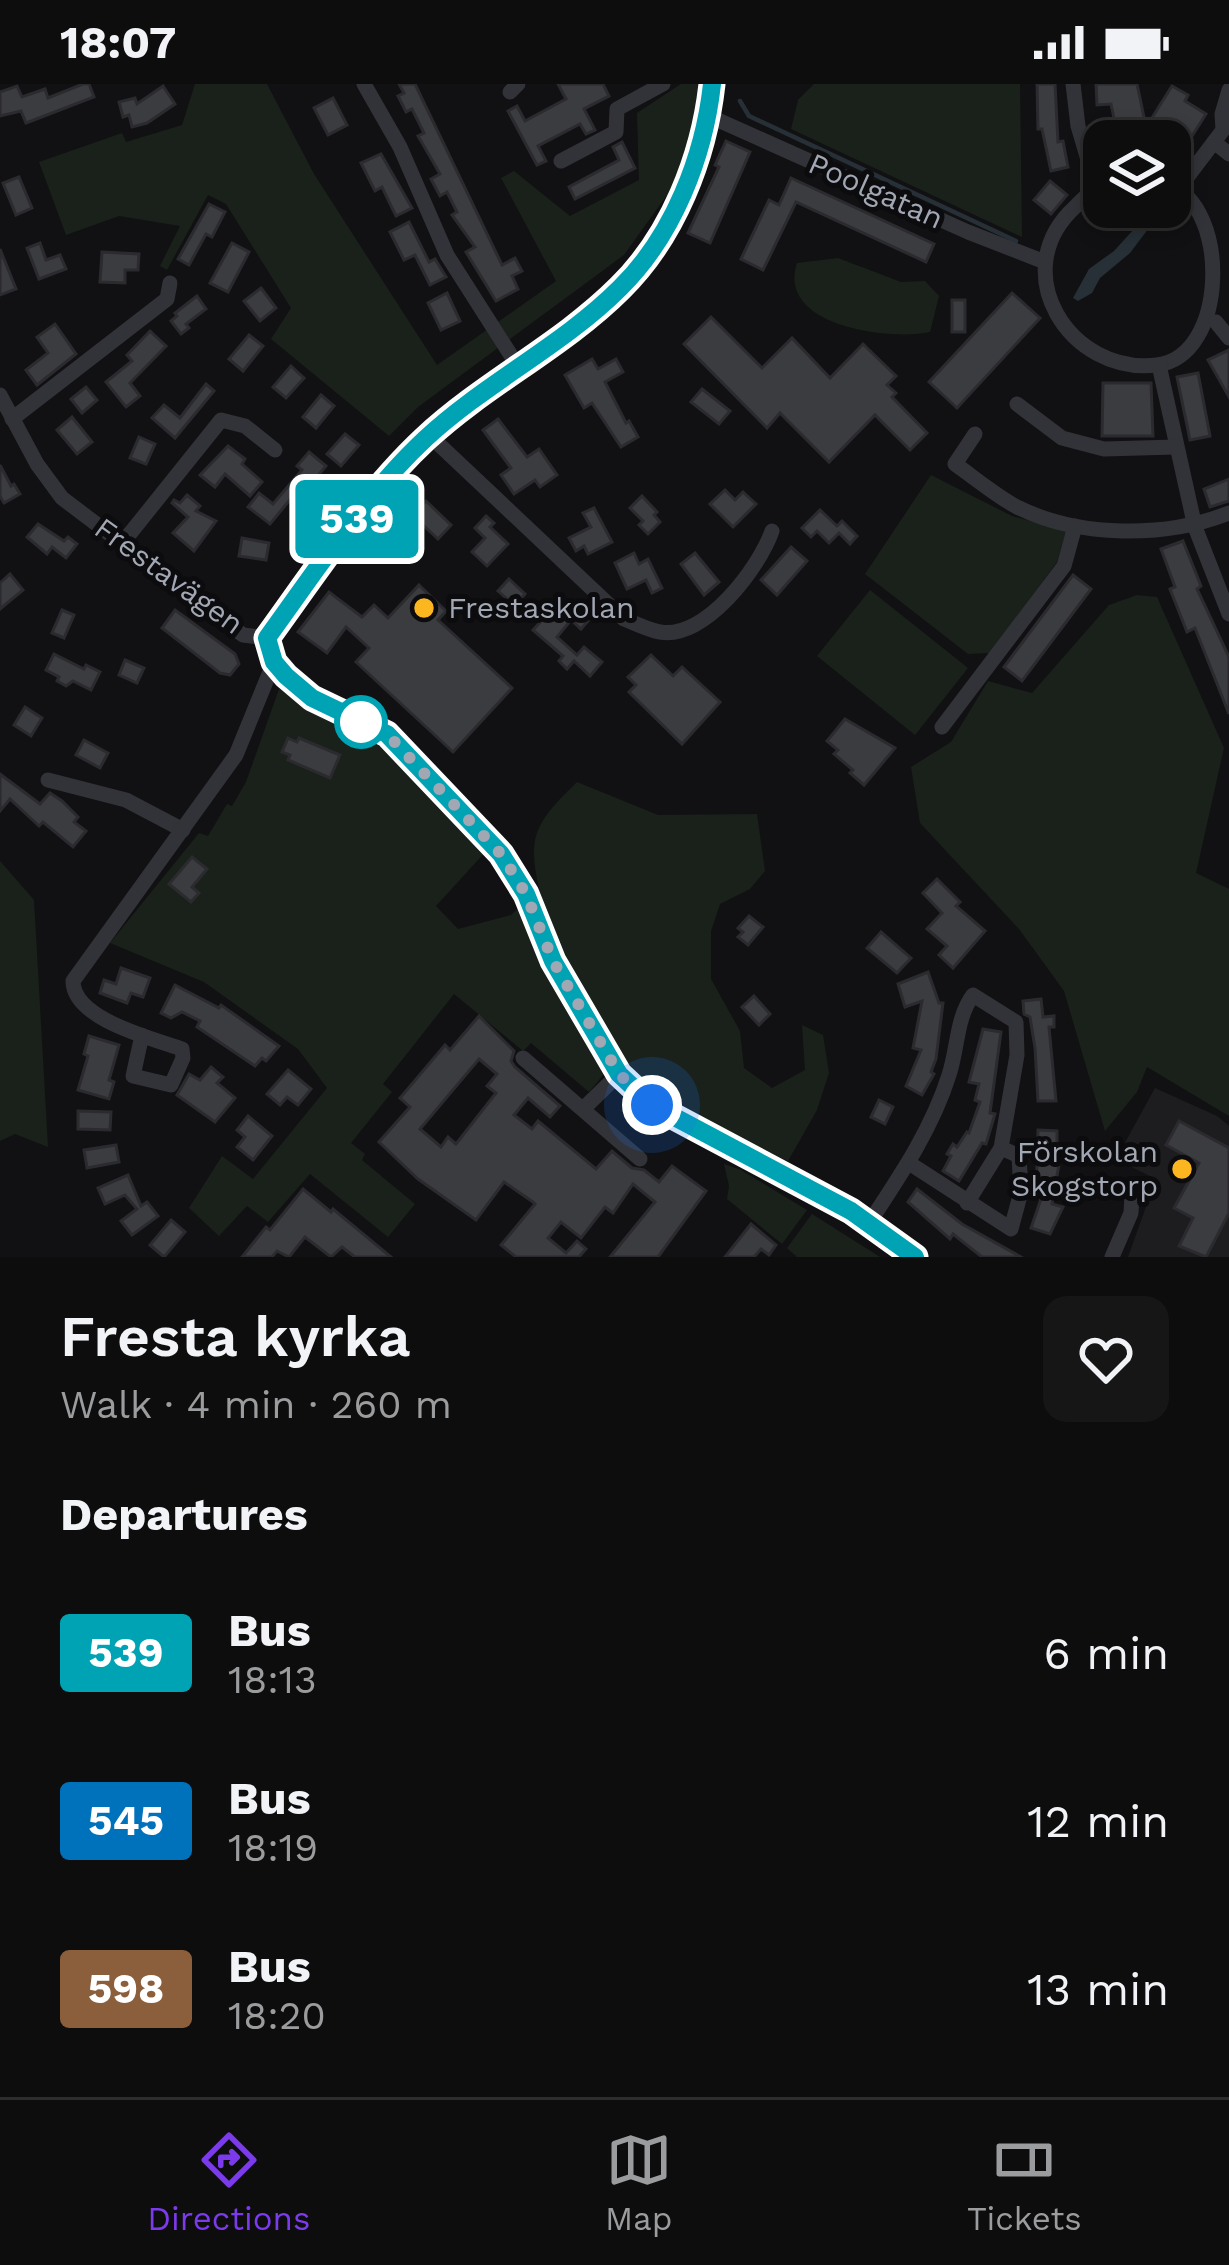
<!DOCTYPE html>
<meta charset="utf-8">
<style>
:root{--surface:#0d0d0e;--page:#161617;--text:#f1f3f6;--muted:#9a9c9e;--line:#2d2d2e;--accent:#7c3aed}
body{margin:0;font-family:"Work Sans",sans-serif;background:var(--page);color:var(--text);height:100vh;display:flex;flex-direction:column;font-size:45px;white-space:nowrap}
*{box-sizing:border-box;margin:0}
p{font-size:39px;color:var(--muted)}
.icon{flex:none;width:66px;height:66px;fill:none;stroke:currentColor;stroke-width:2;stroke-linecap:round;stroke-linejoin:round}
.map{position:relative;height:1173px;overflow:hidden}
.panel{display:flex;flex-direction:column;background:var(--surface);flex:1}
.panel>*{flex:none}
.badge{padding:0 24px;border-radius:9px;font-size:42px;line-height:78px}
.controls{position:absolute;left:1083px;top:36px;display:grid;gap:24px}
.controls a{display:grid;place-items:center;width:108px;height:108px;border-radius:24px;background:var(--surface);box-shadow:0 6px 18px #0003,0 0 0 3px var(--line);font-size:60px}
.you{position:absolute;width:60px;height:60px;margin:-30px;border:9px solid #fff;border-radius:50%;background:#1a73e8;box-shadow:0 0 0 18px #1a73e833}
.map>.badge{position:absolute;translate:-50% -50%;box-shadow:0 0 0 6px #fff}
h2{padding:0 60px;font-size:45px;line-height:108px}
.round{display:grid;place-items:center;flex:none;width:126px;height:126px;border-radius:24px;background:var(--page)}
.head{display:flex;align-items:center;justify-content:space-between;height:204px;padding:0 60px}
h1{font-size:57px;font-weight:600;line-height:90px}
ul{padding:0;list-style:none}
li{display:flex;align-items:center;gap:36px;height:168px;padding:0 60px}
li div{flex:1}
li b{display:block;font-size:45px}
li em{font-style:normal}
li .badge{min-width:132px;font-weight:700;text-align:center}
.status{display:flex;justify-content:space-between;align-items:center;height:84px;padding:0 60px;background:var(--surface);direction:ltr}
.status svg{height:33px;fill:currentColor}
.tab-bar{display:flex;justify-content:space-around;align-items:center;height:168px;border-top:3px solid var(--line);background:var(--surface);font-size:33px;color:var(--muted)}
.tab-bar a{display:grid;justify-items:center;gap:6px}
.tab-bar .selected{color:var(--accent)}
.map>svg:first-child{display:block}
</style>
<div class="status"><b>18:07</b><svg viewBox="0 0 49 12"><path d="M0 12V9h3v3zM5 12V6h3v6zM10 12V3h3v9zM15 12V0h3v12zM26 1h20v11H26zM47 4h2v5h-2z"/></svg></div>
<div class="map">
<svg width="1229" height="1173" viewBox="0 0 1229 1173">
<rect width="100%" height="100%" fill="#111113"/>
<!-- built -->
<path fill="#1d1d20" d="M1155,1004L1217,1032L1229,1042V1173H1128L1156,1095L1116,1075Z"/>
<!-- green -->
<g fill="#19211a">
<path d="M195,0H267L314,90L437,281L556,197L501,94L514,87L570,132L639,96L637,29L681,0H703L693,59L677,97L624,171L418,323L389,352L271,255L291,224L226,120L208,111L167,186L160,182L180,142L119,132L66,151L39,78L122,49L126,58L182,41Z"/>
<path d="M814,0H1020L1022,153L791,45L798,16Z"/>
<path d="M838,174L901,198L925,197L939,212L930,248C889,257 776,242 797,179Z"/>
<path d="M931,391L1012,432L1066,447L1057,478L990,569L968,570L865,490Z"/>
<path d="M870,506L968,584L915,651L817,572Z"/>
<path d="M1137,511L1157,513L1224,664L1196,789L1229,805V1032L1147,983L1137,1008L1105,1047L1064,907L1019,845L920,739L911,683L951,658L988,597L1032,609L1109,521Z"/>
<path d="M279,605L384,658L488,765L436,822L458,845L511,831L525,818L609,984L589,1008L531,959L523,967L454,910L383,1000L392,1008L351,1059L365,1070L362,1076L415,1120L388,1153L310,1090L268,1138L247,1122L219,1152L189,1124L222,1072L253,1095L327,1004L298,965L204,898L110,859L199,749L208,752L227,720L232,722L246,698Z"/>
<path d="M577,698L658,731L757,730L765,787L750,805L720,820L711,847V895L740,947L744,984L772,1004L805,986L802,941L823,951L829,989L817,1026L788,1077C745,1058 695,1037 657,1009C611,974 516,807 537,749C544,729 562,713 577,698Z"/>
<path d="M0,777L34,816L48,1063L15,1050L0,1057Z"/>
<path d="M724,1080L741,1086L807,1126L782,1160L727,1115L729,1102Z"/>
<path d="M812,1130L880,1173H797L787,1164Z"/>
</g>
<!-- water -->
<path fill="#273037" d="M1154,123L1164,124L1130,169L1100,194L1092,209L1078,217L1073,214L1089,185L1114,167Z"/>
<g fill="none" stroke-linecap="round" stroke-linejoin="round">
<!-- stream -->
<path stroke="#273037" stroke-width="4.5" d="M740,17L749,32L1016,157"/>
</g>
<!-- building -->
<g fill="#3b3c40" stroke="#2b2b2f" stroke-width="3" fill-rule="evenodd">
<path d="M83,0H89L94,13L26,39L21,27L0,32V8L17,2L22,13L45,5L48,14Z"/>
<path d="M399,0H415L502,181L515,174L522,187L512,192L518,205L496,217L466,168L475,163L452,131L457,128L447,108L440,112L431,95L440,90L418,52L424,49L412,25L406,28L398,12L404,9Z"/>
<path d="M558,0H603L609,12L584,25L595,46L586,50L580,40L538,62L546,77L537,81L508,27L517,22L525,37L566,15Z"/>
<path d="M1037,0H1055L1058,58L1063,57L1068,83L1051,87L1042,45H1038Z"/>
<path d="M1096,0H1137L1149,57H1105L1103,48L1116,44L1111,20L1097,21Z"/>
<path d="M163,2L175,20L147,39L132,43L129,31L123,33L119,18L135,14L137,20Z"/>
<path d="M1172,2L1188,11L1185,17L1206,30L1187,60L1150,37Z"/>
<path d="M333,14L347,41L328,51L314,24Z"/>
<path d="M726,57L750,68L710,159L688,149L719,83L715,81Z"/>
<path d="M622,58L635,84L575,115L569,103L619,76L613,63Z"/>
<path d="M381,70L412,124L396,132L382,103L375,107L361,79Z"/>
<path d="M19,93L32,124L16,131L3,99Z"/>
<path d="M791,94L934,160L926,178L796,118L763,186L741,175L769,116L779,121Z"/>
<path d="M1050,97L1067,111L1051,130L1034,116Z"/>
<path d="M209,120L225,128L212,153L206,150L189,181L178,175Z"/>
<path d="M409,138L429,178L435,175L446,193L430,201L415,171L404,176L390,148Z"/>
<path d="M40,159L46,176L60,171L66,185L39,195L27,164Z"/>
<path d="M232,159L249,168L228,208L210,199Z"/>
<path d="M0,165L16,205L0,211Z"/>
<path d="M102,168L139,170L138,186H125V199L100,198Z"/>
<path d="M261,204L276,224L260,237L244,217Z"/>
<path d="M447,209L460,237L441,246L428,219Z"/>
<path d="M1012,209L1040,234L957,324L929,298Z"/>
<path d="M197,212L206,225L186,240L189,244L181,250L171,237L177,232L175,229Z"/>
<rect x="952" y="216" width="13" height="32"/>
<path d="M711,233L762,284L792,254L830,294L863,260L896,292L887,301L896,309L892,313L927,349L910,366L875,331L829,378L780,329L767,344L684,260Z"/>
<path d="M55,240L76,270L37,301L26,286L48,269L37,253Z"/>
<path d="M150,247L166,262L130,299L140,312L126,323L106,298L132,277L127,271Z"/>
<path d="M249,251L263,262L243,287L229,275Z"/>
<path d="M1229,266V313L1208,276Z"/>
<path d="M592,275L598,285L616,275L623,288L605,298L626,339L629,337L638,353L621,363L592,319L584,324L565,291Z"/>
<path d="M291,282L304,294L286,314L273,303Z"/>
<path d="M1198,289L1210,352L1190,356L1177,293Z"/>
<path d="M1103,299H1151L1153,352H1102Z"/>
<path d="M206,300L214,307L175,354L152,334L164,321L180,334Z"/>
<path d="M86,303L97,316L82,329L71,315Z"/>
<path d="M702,305L730,327L719,340L691,318Z"/>
<path d="M321,311L334,322L316,344L303,333Z"/>
<path d="M72,333L92,358L77,370L57,346Z"/>
<path d="M498,335L527,373L539,365L557,391L540,403L535,396L514,410L501,391L511,384L483,346Z"/>
<path d="M345,350L359,361L341,382L327,370Z"/>
<path d="M139,353L155,360L146,380L130,374Z"/>
<path d="M228,362L245,375L242,380L262,398L250,412L225,390L215,403L200,391Z"/>
<path d="M309,368L326,382L310,401L318,408L306,423L293,412L270,440L248,423L259,409L273,420L302,386L297,382Z"/>
<path d="M0,381L11,402L14,400L20,410L4,419L0,412Z"/>
<path d="M1229,395V417L1210,423L1204,405Z"/>
<path d="M725,406L735,416L743,408L756,420L733,443L710,420Z"/>
<path d="M187,411L200,422L196,427L216,437L194,467L173,449L188,433L172,419L174,416L180,419Z"/>
<path d="M642,412L657,428L654,431L660,438L648,450L639,441L643,437L630,424Z"/>
<path d="M426,417L451,441L438,455L412,431Z"/>
<path d="M594,424L612,458L588,470L584,462L576,467L569,454L591,443L583,429Z"/>
<path d="M820,426L837,442L842,437L857,452L850,460L839,449L829,459L817,447L811,453L802,444Z"/>
<path d="M486,432L494,439L490,443L508,460L487,482L472,468L485,454L475,444Z"/>
<path d="M38,440L64,457L68,453L77,460L66,474L52,463L47,470L27,453Z"/>
<path d="M242,454L269,459L266,476L239,472Z"/>
<path d="M1183,457L1201,502L1197,505L1229,573V630L1195,544L1187,548L1170,505L1175,503L1161,465Z"/>
<path d="M791,463L807,477L777,511L761,496Z"/>
<path d="M634,469L639,480L648,475L662,504L652,509L646,496L627,505L615,479Z"/>
<path d="M695,469L719,498L704,511L681,480Z"/>
<path d="M10,490L23,506L0,525V499Z"/>
<path d="M1073,491L1091,505L1022,597L1004,583Z"/>
<path d="M509,495L525,510L515,522L498,507Z"/>
<path d="M419,501L446,527L438,536L512,604L453,668L356,578L369,564L346,543L327,569L298,548L329,508L362,533L374,521L388,534Z"/>
<path d="M562,514L578,527L582,522L593,531L581,545L571,536L557,553L577,571L584,563L602,578L590,592L574,577L567,585L559,577L563,572L533,546Z"/>
<path d="M62,526L74,531L64,554L52,549Z"/>
<path d="M175,526L235,570L239,580L230,591L220,589L162,544Z"/>
<path d="M54,570L84,585L86,581L100,588L91,606L73,597L66,602L57,597L59,593L46,586Z"/>
<path d="M651,571L673,592L682,583L720,618L682,660L629,608L636,601L628,593Z"/>
<path d="M125,576L144,584L137,599L119,591Z"/>
<path d="M25,623L42,634L31,652L14,641Z"/>
<path d="M845,635L895,664L864,701L850,689L853,686L834,670L838,666L827,657Z"/>
<path d="M288,654L297,658L299,654L340,671L330,694L288,676L290,671L282,668Z"/>
<path d="M84,656L108,669L100,684L76,671Z"/>
<path d="M0,690L40,720L50,709L62,717L78,733L74,738L86,747L73,763L43,738L39,742L10,715L0,727Z"/>
<path d="M192,773L207,785L192,803L199,809L191,818L169,800Z"/>
<path d="M937,795L960,818L956,822L985,847L953,884L939,871L947,862L927,845L942,829L923,809Z"/>
<path d="M749,832L763,843L748,861L738,853L743,848L738,844Z"/>
<path d="M881,848L911,874L897,889L867,864Z"/>
<path d="M121,884L150,894L143,913L131,909L127,919L100,909L104,896L116,900Z"/>
<path d="M928,888L939,919H943L936,975L931,988L934,990L922,1011L906,1002L921,966L913,964L922,917L905,923L898,900Z"/>
<path d="M175,901L219,924L221,921L279,962L266,977L262,974L255,982L197,943L200,937L182,928L171,934L161,929Z"/>
<path d="M754,912L770,930L759,941L742,923Z"/>
<path d="M1041,915L1043,933L1054,932V943H1049L1056,1017H1038L1035,964L1030,933L1024,930L1023,917Z"/>
<path d="M479,932L514,967L511,977L515,983L560,1022L550,1033L528,1014L514,1031L532,1045L538,1037L596,1085L612,1067L632,1084L644,1086L659,1098L672,1082L706,1107L658,1173H610L655,1118L633,1100L613,1129L605,1123L581,1154L561,1138L548,1154L566,1169L577,1157L586,1165L579,1173H516L501,1161L535,1120L533,1118L504,1098L476,1136L418,1095L379,1058L410,1023L400,1014L445,961L450,966ZM479,975L497,990L487,1002L496,1009L456,1060L448,1053L441,1063L420,1045Z"/>
<path d="M983,945L1001,948L990,1029L995,1030L986,1060L982,1059L959,1097L943,1087L951,1072L947,1070L953,1060L957,1063L967,1048L969,1049L980,1018L975,1016L979,1000L969,998Z"/>
<path d="M89,952L119,961L109,996L114,998L109,1015L78,1006L88,972L84,970Z"/>
<path d="M211,983L223,993L217,999L235,1014L215,1038L177,1011L189,990L200,996Z"/>
<path d="M288,986L311,1005L298,1021L287,1013L280,1021L267,1010Z"/>
<path d="M879,1016L893,1023L885,1040L871,1033Z"/>
<path d="M78,1027L111,1028L110,1046L78,1045Z"/>
<path d="M248,1032L272,1052L253,1076L237,1063L245,1053L237,1046Z"/>
<path d="M1179,1037L1229,1064V1129L1206,1173L1179,1162L1193,1134L1174,1124L1199,1079L1166,1061Z"/>
<path d="M1038,1046L1057,1047V1065H1066L1065,1075H1060L1052,1120L1063,1123L1050,1150L1031,1144L1041,1115L1036,1114Z"/>
<path d="M116,1061L119,1078L87,1084L84,1066Z"/>
<path d="M128,1091L141,1122L147,1118L158,1132L132,1151L121,1137L137,1125L125,1111L105,1120L98,1104Z"/>
<path d="M303,1105L331,1128L333,1125L391,1173H355L342,1163L331,1173L305,1153L289,1173L277,1167L272,1173H242L266,1143L270,1146Z"/>
<path d="M917,1105L962,1140L1021,1173H982L953,1150L950,1155L908,1118Z"/>
<path d="M171,1136L185,1148L164,1173L150,1161Z"/>
<path d="M751,1140L776,1161L769,1171L761,1165L754,1173H725Z"/>
</g>
<g fill="none" stroke-linecap="round" stroke-linejoin="round">
<!-- minor -->
<g stroke="#323338" stroke-width="15">
<path d="M364,0L400,63L447,171L519,284"/>
<path d="M1073,0L1078,42L1096,103"/>
<path d="M510,8L518,0"/>
<path d="M709,32L968,148L1045,178"/>
<path d="M1214,58L1229,70"/>
<path d="M561,77L616,48L617,25L663,0"/>
<path d="M1104,102C1092,105 1084,114 1075,123C1005,187 1069,291 1157,281C1229,272 1229,122 1170,102"/>
<path d="M1179,104L1223,46L1222,30L1229,6"/>
<path d="M1216,238L1229,254"/>
<path d="M1159,281L1195,443L1229,530"/>
<path d="M0,311L37,380L62,414L243,551L267,554"/>
<path d="M1017,320L1062,354L1104,365L1176,363"/>
<path d="M12,335L167,215L170,199"/>
<path d="M975,350L955,380C975,394 995,411 1017,423C1079,454 1166,454 1229,429"/>
<path d="M429,351L624,535C635,539 648,546 660,548C705,556 759,484 772,447"/>
<path d="M124,457L221,336L245,342L275,366"/>
<path d="M267,554L274,578L286,592L312,615L387,650L501,770L526,810L553,877L619,990L652,1021L851,1127L915,1173"/>
<path d="M267,554C316,487 364,411 425,355C485,299 562,262 620,204C673,152 705,72 712,0"/>
<path d="M942,643L1064,482L1075,442"/>
<path d="M48,696L126,716L183,746"/>
<path d="M142,951L133,992L171,1001L183,974L182,965C151,954 73,935 73,897L236,671L274,578"/>
<path d="M523,974L640,1075"/>
<path d="M583,1025L619,990"/>
<path d="M909,1079L1011,1145L1021,1108L1019,1072L1001,1064"/>
<path d="M869,1139C900,1092 932,1045 949,991C958,964 956,934 973,911L1016,938L1017,971L1001,1064L967,1119"/>
<path d="M1112,1173L1131,1129L1132,1111"/>
</g>
</g>
<g fill="none" stroke-linecap="round" stroke-linejoin="round">
<!-- line casing -->
<g stroke="#fff" stroke-width="27">
<path id="line" d="M712,0C704,73 673,152 620,204C562,262 485,299 425,355C366,410 315,488 267,554L274,578L286,592L312,614L387,650L501,770L526,810L553,877L619,990L652,1021L851,1127L915,1173"/>
</g>
<!-- line -->
<use href="#line" stroke="#00a3b4" stroke-width="18"/>
<!-- walk -->
<path stroke="#a2a7b4" stroke-width="12" stroke-dasharray="0 21.6" d="M361,638L350,632L387,650L501,770L526,810L553,877L619,990L652,1021"/>
</g>
<!-- markers -->
<g fill="#fcb620" stroke="#0c0c0e" stroke-width="4.5">
<circle cx="424" cy="524" r="12"/>
<circle cx="1182" cy="1085" r="12"/>
</g>
<circle fill="#fff" stroke="#00a3b4" stroke-width="6" cx="361" cy="638" r="24"/>
<g text-anchor="middle" stroke-width="10" stroke-linejoin="round" paint-order="stroke">
<!-- street labels -->
<g font-size="30" fill="#a2a7b4" stroke="#0c0c0e">
<text transform="translate(876 107) rotate(24)" y="10">Poolgatan</text>
<text transform="translate(169 492) rotate(36)" y="10">Frestavägen</text>
</g>
<!-- poi labels -->
<g font-size="30" fill="#a2a7b4" stroke="#0c0c0e" text-anchor="start">
<text x="448" y="534">Frestaskolan</text>
<text x="1158" y="1078" text-anchor="end">Förskolan<tspan x="1158" dy="34">Skogstorp</tspan></text>
</g>
</g>
</svg>
<div class="controls">
<a><svg class="icon" aria-label="layers" viewBox="0 0 24 24"><path d="M12 4l9 5-9 5-9-5zM3 14l9 5 9-5"/></svg></a>
</div>
<div class="you" style="left:652px;top:1021px"></div>
<b class="badge" style="left:357px;top:435px;background:#00a3b4;color:#fff">539</b>
</div>
<section class="panel">
<div class="head"><div><h1>Fresta kyrka</h1><p>Walk · 4 min · 260 m</p></div><a class="round"><svg class="icon" aria-label="heart" viewBox="0 0 24 24"><path d="M12 20l-8-8c-3-5 5-10 8-4 3-6 11-1 8 4z"/></svg></a></div>
<h2>Departures</h2>
<ul>
<li><span class="badge" style="background:#00a3b4;color:#fff">539</span><div><b>Bus</b><p>18:13</p></div><em>6 min</em></li>
<li><span class="badge" style="background:#0072bc;color:#fff">545</span><div><b>Bus</b><p>18:19</p></div><em>12 min</em></li>
<li><span class="badge" style="background:#8b5e3c;color:#fff">598</span><div><b>Bus</b><p>18:20</p></div><em>13 min</em></li>
</ul>
</section>
<nav class="tab-bar">
<a class="selected"><svg class="icon" aria-label="directions" viewBox="0 0 24 24"><path d="M12 3l9 9-9 9-9-9zM9 14v-3h6M13 9l2 2-2 2"/></svg>Directions</a>
<a><svg class="icon" aria-label="map" viewBox="0 0 24 24"><path d="M3 6l6-2 6 2 6-2v14l-6 2-6-2-6 2zM9 4v14M15 6v14"/></svg>Map</a>
<a><svg class="icon" aria-label="tickets" viewBox="0 0 24 24"><path d="M3 7h18v10H3zM15 7v10"/></svg>Tickets</a>
</nav>
